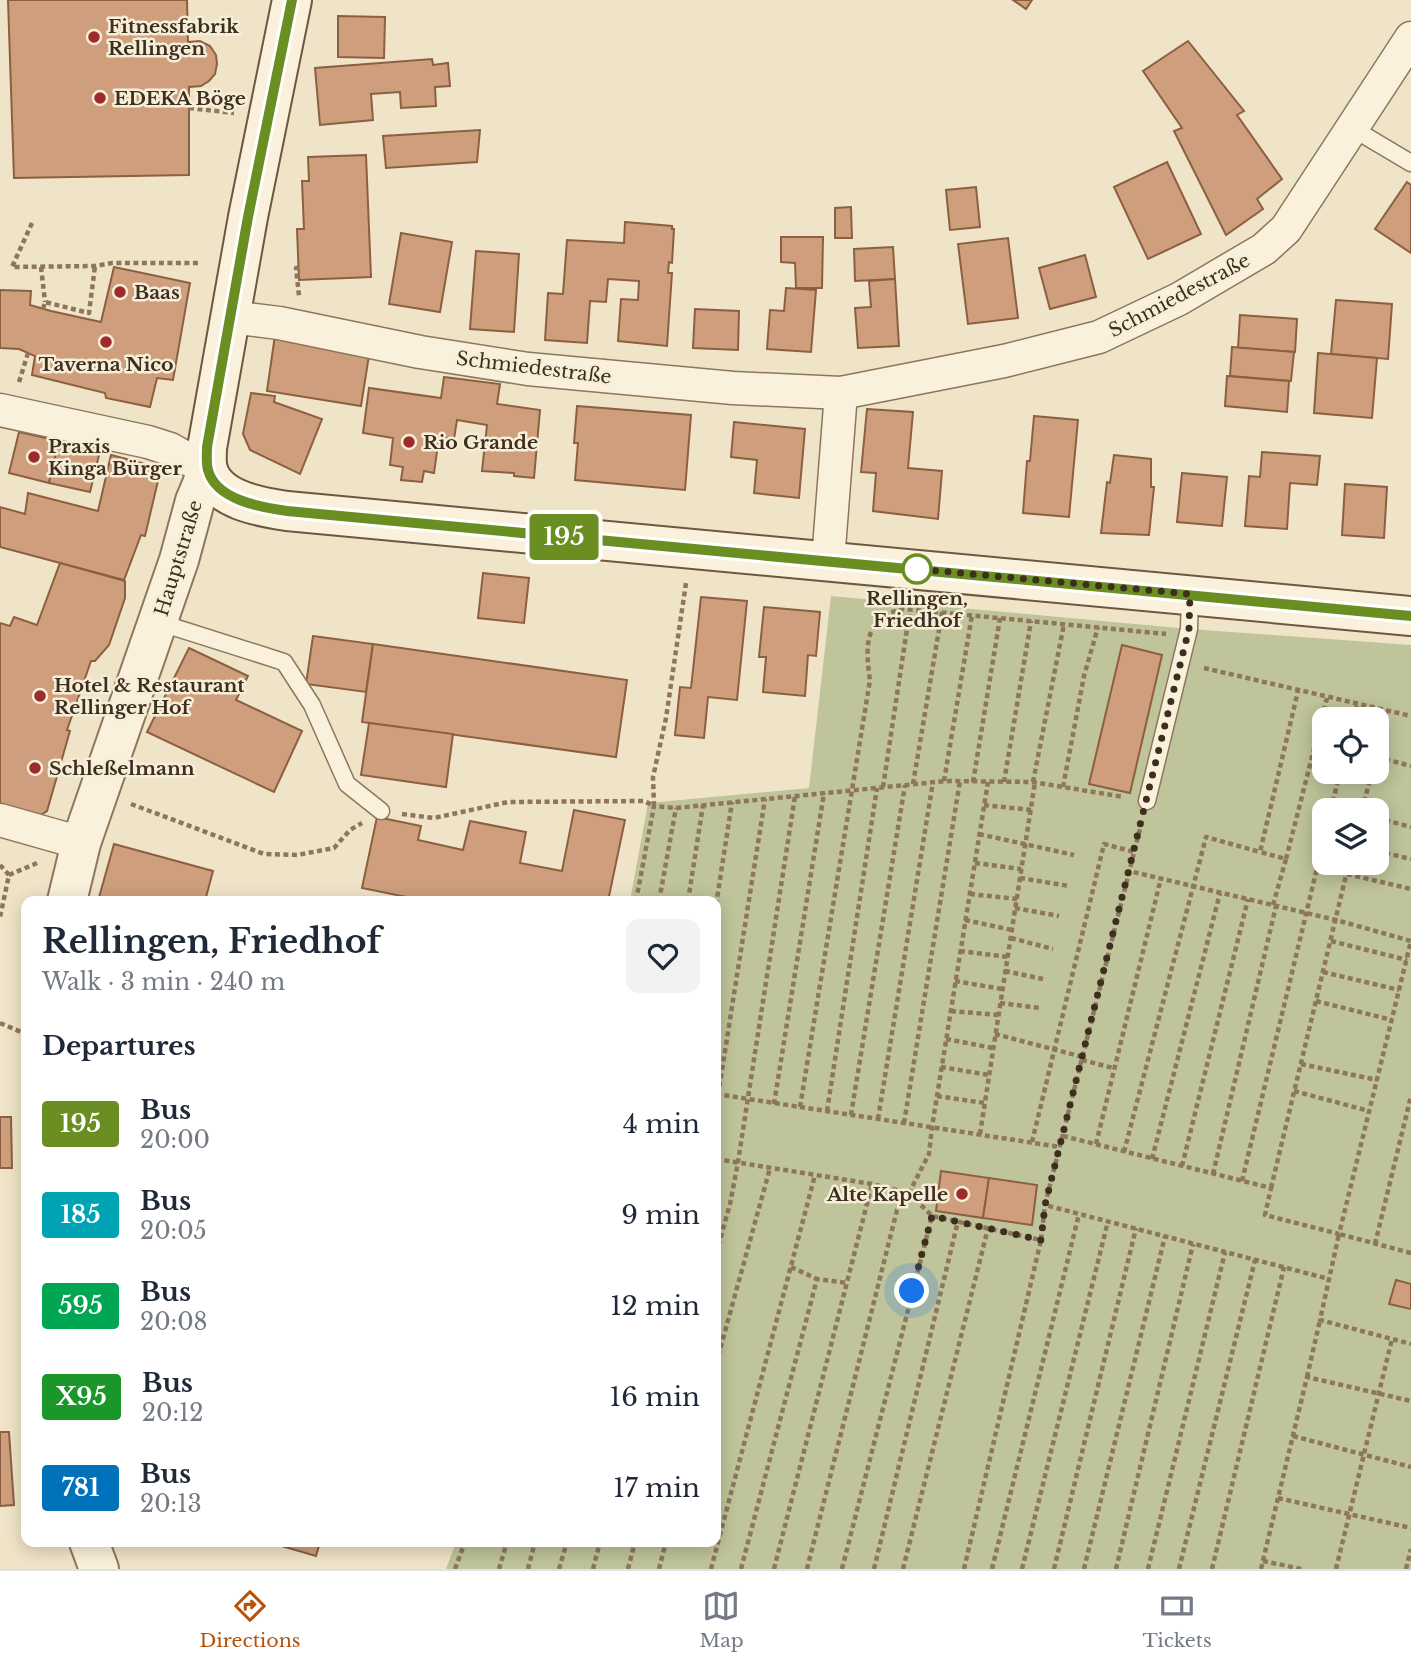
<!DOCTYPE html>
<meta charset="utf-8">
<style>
:root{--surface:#fff;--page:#f2f2f3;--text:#1f2937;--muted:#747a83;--line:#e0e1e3;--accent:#b45309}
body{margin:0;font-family:"Libre Baskerville",serif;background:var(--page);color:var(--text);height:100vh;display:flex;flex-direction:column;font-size:26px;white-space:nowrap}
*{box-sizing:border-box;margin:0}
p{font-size:23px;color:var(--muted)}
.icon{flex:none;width:38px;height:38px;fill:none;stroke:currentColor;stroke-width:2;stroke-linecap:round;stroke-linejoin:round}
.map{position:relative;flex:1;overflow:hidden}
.side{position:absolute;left:21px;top:896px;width:700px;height:651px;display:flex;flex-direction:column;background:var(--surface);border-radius:14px;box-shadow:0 4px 18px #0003}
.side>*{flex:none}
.badge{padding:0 14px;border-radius:5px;font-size:24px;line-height:46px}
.tools{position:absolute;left:1312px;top:707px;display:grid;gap:14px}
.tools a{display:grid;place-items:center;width:77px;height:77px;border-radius:14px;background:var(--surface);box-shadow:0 4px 18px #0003;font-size:35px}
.you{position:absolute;width:35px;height:35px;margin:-18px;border:5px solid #fff;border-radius:50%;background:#1a73e8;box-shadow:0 0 0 10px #1a73e833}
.map>.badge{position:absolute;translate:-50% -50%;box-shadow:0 0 0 4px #fff}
h2{padding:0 21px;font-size:26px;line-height:63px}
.round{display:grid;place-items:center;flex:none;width:74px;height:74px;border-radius:14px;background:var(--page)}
.head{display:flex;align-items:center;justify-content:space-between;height:119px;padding:0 21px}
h1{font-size:33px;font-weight:800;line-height:52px}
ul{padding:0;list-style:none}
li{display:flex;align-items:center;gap:21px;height:91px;padding:0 21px}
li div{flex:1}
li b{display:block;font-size:26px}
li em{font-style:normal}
li .badge{min-width:77px;font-weight:700;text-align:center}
.tab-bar{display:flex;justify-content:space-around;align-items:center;height:98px;border-top:2px solid var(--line);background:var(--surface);font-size:19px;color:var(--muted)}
.tab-bar a{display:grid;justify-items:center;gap:4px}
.tab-bar .on{color:var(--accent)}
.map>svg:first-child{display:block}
</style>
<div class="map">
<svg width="1411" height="1569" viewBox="0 0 1411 1569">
<rect width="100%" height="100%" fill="#f0e4c8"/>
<!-- cemetery -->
<path fill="#bfc49a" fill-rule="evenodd" d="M831,596L1189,629L1411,645V1569H446L456,1542H716V901H630L648,803L809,788ZM1325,719H1377V772H1325ZM1325,810H1377V863H1325Z"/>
<!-- building -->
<g fill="#cf9f7d" stroke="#8d5f41" stroke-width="2">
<path d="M8,0H187L188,42L200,41L210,46L216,55L217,64L215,74L209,81L201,86L189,87V175L14,178Z"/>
<path d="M1013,0H1032L1026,9Z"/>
<path d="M338,16L385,17L384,58L338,57Z"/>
<path d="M1188,41L1244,111L1237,115L1282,179L1257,199L1263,209L1226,235L1174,131L1182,128L1143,71Z"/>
<path d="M432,59L433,65L448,63L450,86L435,87L436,106L401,108L400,92L371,94L373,120L320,125L315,68Z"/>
<path d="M480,130L477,162L386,168L383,136Z"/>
<path d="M366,155L371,277L299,280L297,229H304L302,181H309L308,157Z"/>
<path d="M1167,162L1201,234L1148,259L1114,187Z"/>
<path d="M1407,182L1411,185V253L1375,229Z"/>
<path d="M976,187L980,227L950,230L946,190Z"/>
<path d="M851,207L852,238H835V208Z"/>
<path d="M625,222L672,226V229H674L672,263L669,262L668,273H672L667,346L618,341L621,299L638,300L639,281L608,279L606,302L590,301L587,343L545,340L548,293L563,294L567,240L624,243Z"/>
<path d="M401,233L452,242L440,312L389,304Z"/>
<path d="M781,237H823L822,288H796L795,263L781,262Z"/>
<path d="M1008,238L1018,318L968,324L958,244Z"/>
<path d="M893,247L895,279L855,281L854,249Z"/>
<path d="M476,251L519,254L514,332L470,329Z"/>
<path d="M1085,255L1096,297L1050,309L1039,268Z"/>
<path d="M114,267L190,283L173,380L157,378L150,407L106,398L105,393L32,375L35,356L19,349L0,348V290L31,291L30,305L51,311L101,322Z"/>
<path d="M895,279L899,346L858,348L855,308L871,307L869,281Z"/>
<path d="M786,288L816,290L811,352L767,349L770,310L784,311Z"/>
<path d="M1336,300L1392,304L1388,359L1331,354Z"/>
<path d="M695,309L739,311L738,350L693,348Z"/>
<path d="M1240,315L1297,319L1295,352L1238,348Z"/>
<path d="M275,335L370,349L361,406L267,391Z"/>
<path d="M1232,347L1294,352L1291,381L1230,376Z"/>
<path d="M1318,353L1377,358L1372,418L1314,413Z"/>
<path d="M1227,376L1289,381L1287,412L1225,406Z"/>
<path d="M444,377L500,384L497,404L540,410L534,478L514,476V473L482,471L487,425L457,420L454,439L439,437L434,473L424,471L422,482L401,480L403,467L390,465L393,438L363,433L369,388L441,398Z"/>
<path d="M251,393L275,396L274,402L322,419L300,474L250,450L243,434Z"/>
<path d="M577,406L691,415L685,490L575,480L578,443H574Z"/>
<path d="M867,409L913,412L908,468L942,471L938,519L873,511L876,473L861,472Z"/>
<path d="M1034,416L1078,420L1069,517L1023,513L1027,461H1030Z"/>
<path d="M734,422L805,429L799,498L754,493L757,460L731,457Z"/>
<path d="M19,432L59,441L49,483L9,473Z"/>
<path d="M59,441L100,451L90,492L49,483Z"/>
<path d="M1262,452L1320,456L1317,485L1290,483L1287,529L1245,526L1249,476L1260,477Z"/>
<path d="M111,455L161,468L145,536L141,535L124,580L0,547V507L25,514L28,493L98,511Z"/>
<path d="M1114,455L1151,459V487H1154L1149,535L1101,533L1107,482L1110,483Z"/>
<path d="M1182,473L1227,477L1222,526L1177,522Z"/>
<path d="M1345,484L1387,487L1384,538L1342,535Z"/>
<path d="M60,563L125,581V598L109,645L95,661H91L67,730L70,731L47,811L38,817L0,804V623L10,626L14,617L37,625Z"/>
<path d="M483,573L529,578L524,623L478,618Z"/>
<path d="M701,597L747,601L737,700L708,697L704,738L675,735L680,687L691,688Z"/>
<path d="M764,607L820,612L816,656L808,655L805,696L763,692L766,657H759Z"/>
<path d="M313,636L373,644L366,692L306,684Z"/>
<path d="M373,644L627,680L616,757L362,722Z"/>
<path d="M1122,645L1162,655L1130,793L1089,784Z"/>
<path d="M189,648L248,676L236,700L302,731L274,792L147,732Z"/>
<path d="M369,723L453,734L446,787L361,775Z"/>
<path d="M574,810L625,820L608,901H426L362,888L377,817L421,826L418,840L463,850L470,821L526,832L520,863L562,871Z"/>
<path d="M114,844L213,871L205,901H98Z"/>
<path d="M0,1117H11L12,1168H0Z"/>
<path d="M941,1171L989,1178L983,1218L936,1211Z"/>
<path d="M989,1178L1037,1185L1032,1225L983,1218Z"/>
<path d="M1396,1280L1411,1284V1309L1389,1304Z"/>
<path d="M0,1432H9L14,1505L0,1506Z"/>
<path d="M268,1542H320L316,1556Z"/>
</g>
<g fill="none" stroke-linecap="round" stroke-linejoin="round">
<!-- service casing -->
<g stroke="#8d765c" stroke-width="19">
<g id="service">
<path d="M1352,128L1411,163"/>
<path d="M158,622L284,662L312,705L347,784L381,811"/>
<path d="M1147,801L1189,629L1190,595"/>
</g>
</g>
<!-- minor casing -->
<g stroke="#8d765c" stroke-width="35">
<g id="minor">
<path d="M230,317L279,323L420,352L528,369L733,388L841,393L1004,361L1099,337L1179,299L1264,249L1286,229L1411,38"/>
<path d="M0,410L148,442L170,449L208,470"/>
<path d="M828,561L841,393"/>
<path d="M0,820L81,843"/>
</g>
</g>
<!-- tertiary casing -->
<g stroke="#8d765c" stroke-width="42">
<g id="tertiary">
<path d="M67,901L81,843L179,560L195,501L208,470"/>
<path d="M89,1542L99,1569"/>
</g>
</g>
<!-- secondary casing -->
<g stroke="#6f573f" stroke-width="42">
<path id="secondary" d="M292,0L248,217L207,448C207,454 206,463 208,470C217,500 260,507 287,511L1411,616"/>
</g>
<!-- path -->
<g stroke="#8d765c" stroke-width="4.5" stroke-dasharray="5 3.5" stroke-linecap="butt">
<path d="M189,108L234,113"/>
<path d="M32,223L12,267L95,266L112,263H201"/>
<path d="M41,267L45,302"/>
<path d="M299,268H296L299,296"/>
<path d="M43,309L45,302L89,313L95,266"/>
<path d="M19,382L28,353"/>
<path d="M1204,668L1411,716"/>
<path d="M1354,719L1357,705"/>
<path d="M1377,749L1386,711"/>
<path d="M1377,757L1411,766"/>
<path d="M944,781L972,615"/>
<path d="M973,782L1000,618"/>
<path d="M1004,782L1031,621"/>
<path d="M1033,782L1064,624"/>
<path d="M913,784L942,612"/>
<path d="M883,787L910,609"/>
<path d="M1063,787L1084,676L1098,627"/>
<path d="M131,804L264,854L297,855L334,848L350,830L362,823"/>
<path d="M984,805L1031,810"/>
<path d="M1331,810L1340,772"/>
<path d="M1362,810L1372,772"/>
<path d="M402,814L434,818L508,802L644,801L654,806L653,777L666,718L686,583"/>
<path d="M1377,818L1411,827"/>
<path d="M1142,821L1045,1205L1329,1279"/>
<path d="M979,834L1074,855"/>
<path d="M1377,851L1411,859"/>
<path d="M1286,859L1327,698"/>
<path d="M975,863L1021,869"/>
<path d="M0,865L9,875L0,917"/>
<path d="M1347,874L1411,889"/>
<path d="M9,875L37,863"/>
<path d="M1020,878L1069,886"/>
<path d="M970,894L1017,899"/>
<path d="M636,901L654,806L676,808L946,781L1033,782L1124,797"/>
<path d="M659,901L676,808"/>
<path d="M688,901L703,805"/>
<path d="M716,905L732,802"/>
<path d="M1273,905L1286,859L1260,852L1298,691"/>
<path d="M1015,908L1059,916"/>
<path d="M965,920L1012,930"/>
<path d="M1011,938L1053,949"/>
<path d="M1331,941L1407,960"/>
<path d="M960,951L1008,957"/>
<path d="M1005,971L1043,979"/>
<path d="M1323,972L1399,990"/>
<path d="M955,981L1002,989"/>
<path d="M1316,1001L1392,1020"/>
<path d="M1000,1003L1040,1008"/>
<path d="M951,1011L999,1015"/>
<path d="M0,1023L26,1034"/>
<path d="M995,1034L1083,1057"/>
<path d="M946,1039L993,1048"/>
<path d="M1082,1060L1113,1068"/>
<path d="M1301,1064L1377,1080"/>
<path d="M941,1067L989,1075"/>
<path d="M1294,1091L1369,1111"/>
<path d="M716,1094L1060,1147"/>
<path d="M718,1095L765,799"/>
<path d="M937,1096L985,1103"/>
<path d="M774,1104L824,793"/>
<path d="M800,1107L870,680C865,647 864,616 904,609L1166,634"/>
<path d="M827,1111L877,788"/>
<path d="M851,1115L905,785"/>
<path d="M878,1119L933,782"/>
<path d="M904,1123L960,781"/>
<path d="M980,1134L1035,782"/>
<path d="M1063,1136L1271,1188L1265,1215L1339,1234L1411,941L1336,920L1129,871"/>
<path d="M1032,1142L1104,844L1134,852"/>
<path d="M1096,1144L1161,878"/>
<path d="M1124,1152L1206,837L1260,852"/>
<path d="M716,1159L872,1184L909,1193L929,1154L932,1127L988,782"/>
<path d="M1152,1159L1220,893"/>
<path d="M1182,1166L1248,899"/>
<path d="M1213,1174L1276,906"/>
<path d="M1242,1181L1325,835"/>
<path d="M1271,1188L1349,863"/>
<path d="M1375,1244L1411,1096"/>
<path d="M1411,1253L1339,1234L1320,1320L1411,1344"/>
<path d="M716,1254L730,1204L738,1162L795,796"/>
<path d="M791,1267L817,1279"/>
<path d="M716,1364L770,1168"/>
<path d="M1307,1377L1320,1320"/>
<path d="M1293,1436L1411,1467"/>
<path d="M1278,1498L1411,1528"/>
<path d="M1263,1561L1302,1569"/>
<path d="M455,1569L465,1542"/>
<path d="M499,1569L507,1542"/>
<path d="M528,1569L535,1542"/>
<path d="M559,1569L567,1542"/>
<path d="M593,1569L600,1542"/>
<path d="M628,1569L635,1542"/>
<path d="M659,1569L666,1542"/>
<path d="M711,1569L815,1175"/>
<path d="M741,1569L817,1279L847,1283"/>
<path d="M774,1569L872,1184"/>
<path d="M807,1569L897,1210L909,1193L932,1216L1041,1240L1045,1205"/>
<path d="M842,1569L932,1216"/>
<path d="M874,1569L958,1221"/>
<path d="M903,1569L988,1228"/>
<path d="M964,1569L1041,1240"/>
<path d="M992,1569L1079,1214"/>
<path d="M1022,1569L1108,1221"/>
<path d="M1054,1569L1136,1228"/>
<path d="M1084,1569L1165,1236"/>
<path d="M1116,1569L1193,1244"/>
<path d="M1148,1569L1225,1252"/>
<path d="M1179,1569L1255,1260"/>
<path d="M1212,1569L1284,1267"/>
<path d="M1261,1569L1307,1377L1411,1401"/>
<path d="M1336,1569L1392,1339"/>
<path d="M1406,1569L1411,1549"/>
</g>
<!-- service -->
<use href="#service" stroke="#faf1dc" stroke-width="16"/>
<!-- minor -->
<use href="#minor" stroke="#faf1dc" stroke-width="32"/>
<!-- tertiary -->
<use href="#tertiary" stroke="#faf1dc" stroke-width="38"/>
<!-- secondary -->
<use href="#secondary" stroke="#faf1dc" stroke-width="38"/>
</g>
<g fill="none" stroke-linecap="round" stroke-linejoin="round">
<!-- line casing -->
<g stroke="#fff" stroke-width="16">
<path id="line" d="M292,0L248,217L207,447C207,454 206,463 208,470C216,500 260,507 287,511L1411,616"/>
</g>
<!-- line -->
<use href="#line" stroke="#6b8e23" stroke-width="10"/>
<!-- walk -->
<path stroke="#3d2e20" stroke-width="7" stroke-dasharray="0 12.6" d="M912,1291L932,1216L1041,1240L1045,1205L1189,629L1190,594L917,569"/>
</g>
<!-- markers -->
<g fill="#9e2a2b" stroke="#f7eed8" stroke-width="2.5">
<circle cx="94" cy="37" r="7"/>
<circle cx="100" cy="98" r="7"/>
<circle cx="120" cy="292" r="7"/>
<circle cx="106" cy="342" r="7"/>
<circle cx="409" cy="442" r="7"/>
<circle cx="34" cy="457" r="7"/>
<circle cx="40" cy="696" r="7"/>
<circle cx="35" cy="768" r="7"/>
<circle cx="962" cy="1194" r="7"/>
</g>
<circle fill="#fff" stroke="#6b8e23" stroke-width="3.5" cx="917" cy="569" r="14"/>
<g text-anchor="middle" stroke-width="5" stroke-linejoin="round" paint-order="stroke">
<!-- poi labels -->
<g font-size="19" font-weight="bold" fill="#3d2e20" stroke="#f7eed8" text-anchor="start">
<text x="108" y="33">Fitnessfabrik<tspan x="108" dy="22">Rellingen</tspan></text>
<text x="114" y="105">EDEKA Böge</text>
<text x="134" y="299">Baas</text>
<text x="106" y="371" text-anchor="middle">Taverna Nico</text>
<text x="423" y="449">Rio Grande</text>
<text x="48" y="453">Praxis<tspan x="48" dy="22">Kinga Bürger</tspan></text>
<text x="54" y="692">Hotel &amp; Restaurant<tspan x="54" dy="22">Rellinger Hof</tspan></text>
<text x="49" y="775">Schleßelmann</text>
<text x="948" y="1201" text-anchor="end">Alte Kapelle</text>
</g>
<!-- street labels -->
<g font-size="19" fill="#3d2e20" stroke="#f7eed8">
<text transform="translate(1179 295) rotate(-28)" y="7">Schmiedestraße</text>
<text transform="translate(534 367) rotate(7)" y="7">Schmiedestraße</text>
<text transform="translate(178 558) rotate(-73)" y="7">Hauptstraße</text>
</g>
<!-- stop labels -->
<g font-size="19" font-weight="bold" fill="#3d2e20" stroke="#f7eed8">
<text x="917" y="605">Rellingen,<tspan x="917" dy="22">Friedhof</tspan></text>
</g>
</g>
</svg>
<div class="tools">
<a><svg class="icon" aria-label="locate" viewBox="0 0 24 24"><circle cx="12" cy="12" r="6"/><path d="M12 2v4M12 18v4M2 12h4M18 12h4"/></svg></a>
<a><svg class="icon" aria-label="layers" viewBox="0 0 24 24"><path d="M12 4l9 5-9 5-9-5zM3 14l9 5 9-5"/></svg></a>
</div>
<div class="you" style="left:912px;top:1291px"></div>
<b class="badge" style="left:564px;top:537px;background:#6b8e23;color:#fff">195</b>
<section class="side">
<div class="head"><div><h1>Rellingen, Friedhof</h1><p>Walk · 3 min · 240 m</p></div><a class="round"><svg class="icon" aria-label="heart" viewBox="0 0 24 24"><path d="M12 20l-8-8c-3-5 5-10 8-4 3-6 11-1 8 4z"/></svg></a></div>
<h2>Departures</h2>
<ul>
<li><span class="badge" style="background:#6b8e23;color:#fff">195</span><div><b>Bus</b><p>20:00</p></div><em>4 min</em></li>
<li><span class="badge" style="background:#00a3b4;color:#fff">185</span><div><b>Bus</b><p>20:05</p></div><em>9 min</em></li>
<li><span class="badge" style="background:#00a651;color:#fff">595</span><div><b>Bus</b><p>20:08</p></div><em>12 min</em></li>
<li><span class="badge" style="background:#1a962b;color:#fff">X95</span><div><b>Bus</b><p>20:12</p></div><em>16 min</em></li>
<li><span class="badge" style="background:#0072bc;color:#fff">781</span><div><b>Bus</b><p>20:13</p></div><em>17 min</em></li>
</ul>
</section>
</div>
<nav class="tab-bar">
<a class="on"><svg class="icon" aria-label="directions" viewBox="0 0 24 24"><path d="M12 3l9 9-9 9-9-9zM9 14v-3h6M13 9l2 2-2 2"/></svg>Directions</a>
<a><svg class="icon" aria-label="map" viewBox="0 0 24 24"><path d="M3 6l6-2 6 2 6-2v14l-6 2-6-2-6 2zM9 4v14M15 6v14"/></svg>Map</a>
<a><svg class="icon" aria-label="tickets" viewBox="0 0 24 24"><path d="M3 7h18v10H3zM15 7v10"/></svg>Tickets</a>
</nav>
